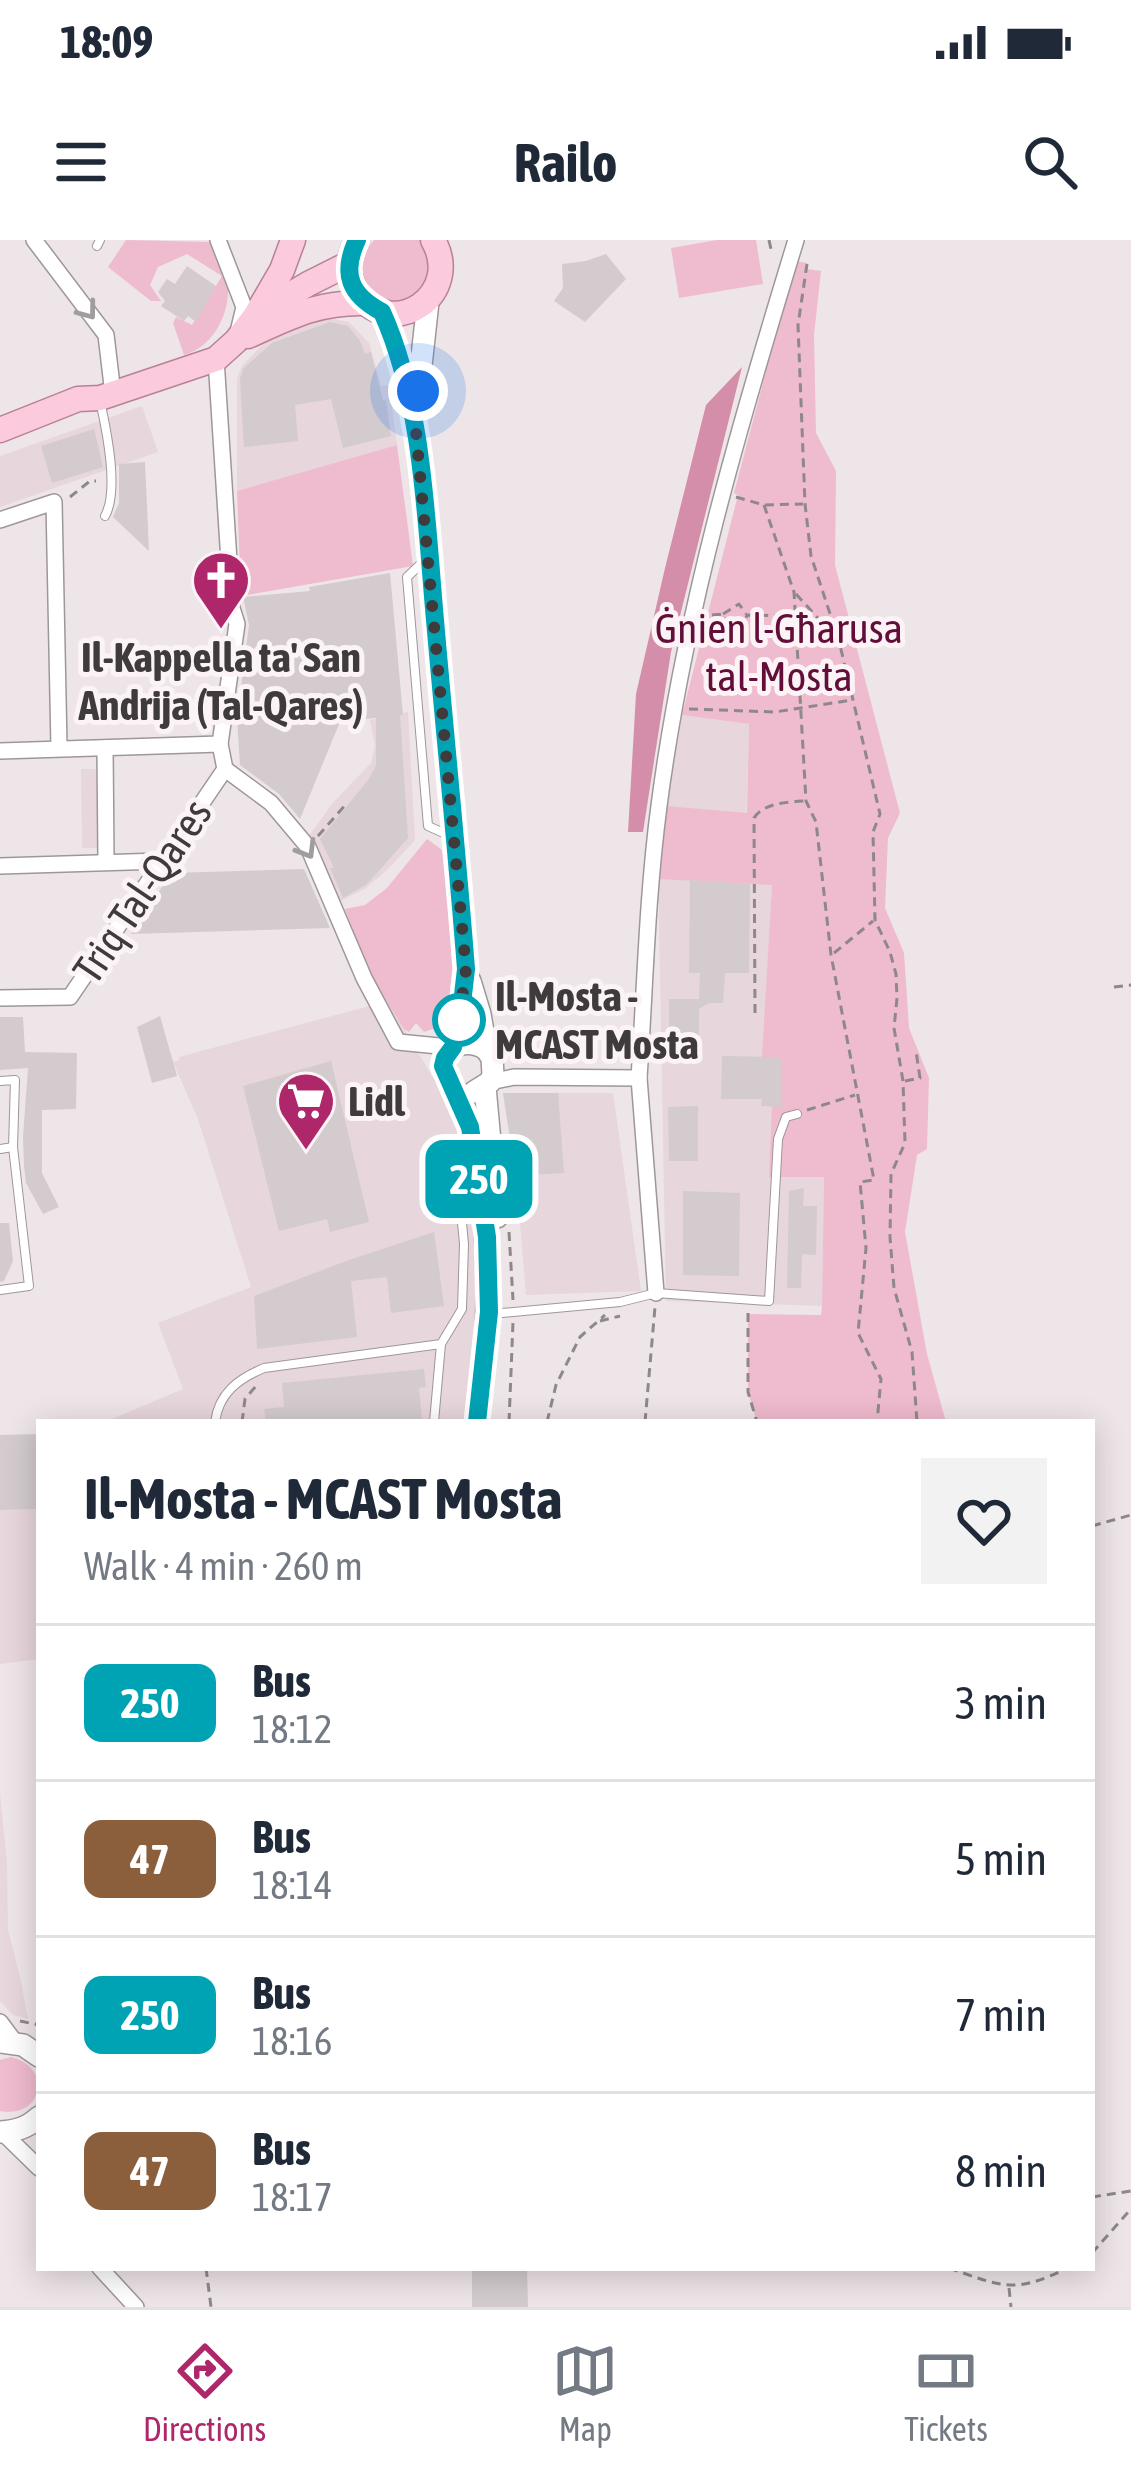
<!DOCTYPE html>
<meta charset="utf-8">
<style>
:root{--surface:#fff;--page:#f2f2f3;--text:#1f2937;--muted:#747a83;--line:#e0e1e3;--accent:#af276b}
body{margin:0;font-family:"Asap Condensed",sans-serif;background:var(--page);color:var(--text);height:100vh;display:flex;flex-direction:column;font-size:45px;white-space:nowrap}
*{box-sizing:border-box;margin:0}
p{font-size:39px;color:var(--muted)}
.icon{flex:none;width:66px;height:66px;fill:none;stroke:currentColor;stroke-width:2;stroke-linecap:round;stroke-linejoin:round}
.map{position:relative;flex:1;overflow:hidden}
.sheet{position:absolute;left:36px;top:1179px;width:1059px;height:852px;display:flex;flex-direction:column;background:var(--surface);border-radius:0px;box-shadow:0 6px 30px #0003}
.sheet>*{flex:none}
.badge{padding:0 24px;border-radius:18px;font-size:42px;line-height:78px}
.you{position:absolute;width:60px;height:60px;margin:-30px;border:9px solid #fff;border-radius:50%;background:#1a73e8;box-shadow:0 0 0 18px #1a73e833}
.map>.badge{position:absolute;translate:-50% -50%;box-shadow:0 0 0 6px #fff}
.round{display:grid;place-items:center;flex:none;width:126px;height:126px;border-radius:0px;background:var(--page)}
.overview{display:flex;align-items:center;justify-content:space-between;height:204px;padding:0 48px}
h1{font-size:57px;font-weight:700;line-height:90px}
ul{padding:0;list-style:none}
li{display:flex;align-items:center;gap:36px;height:156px;padding:0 48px;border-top:3px solid var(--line)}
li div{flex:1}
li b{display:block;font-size:45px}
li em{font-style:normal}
li .badge{min-width:132px;font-weight:700;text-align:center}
.status{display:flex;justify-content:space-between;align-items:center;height:84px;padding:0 60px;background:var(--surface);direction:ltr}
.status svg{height:33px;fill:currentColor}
header{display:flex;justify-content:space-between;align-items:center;height:156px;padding:0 48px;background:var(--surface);font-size:54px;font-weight:700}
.menu{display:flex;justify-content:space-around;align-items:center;height:168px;border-top:3px solid var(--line);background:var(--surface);font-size:33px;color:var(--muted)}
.menu a{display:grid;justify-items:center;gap:6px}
.menu .active{color:var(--accent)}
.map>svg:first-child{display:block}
</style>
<div class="status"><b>18:09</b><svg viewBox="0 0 49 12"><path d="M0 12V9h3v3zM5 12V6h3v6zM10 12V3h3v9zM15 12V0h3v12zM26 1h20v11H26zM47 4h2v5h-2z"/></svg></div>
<header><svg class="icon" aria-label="menu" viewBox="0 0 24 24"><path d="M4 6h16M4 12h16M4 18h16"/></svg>Railo<svg class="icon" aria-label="search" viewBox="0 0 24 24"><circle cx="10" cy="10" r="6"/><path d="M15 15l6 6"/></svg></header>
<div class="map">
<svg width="1131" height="2067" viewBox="0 0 1131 2067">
<rect width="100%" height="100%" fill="#eee5e8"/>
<!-- built -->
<g fill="#e7d6dc">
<path d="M328,78L349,82L369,103L381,146L389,145L397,205L237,251V139L242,126L263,104L306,81Z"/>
<path d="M142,166L158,212L0,267V216Z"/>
<path d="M408,472L415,600L387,630L366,648L339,662L306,600L332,564L371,523L375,506L370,480Z"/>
<path d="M682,475L749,484L746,584L772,645L763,817H782L769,936L824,937L822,1066L666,1061L658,626L666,566Z"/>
<path d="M81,529H97L98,608H82Z"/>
<path d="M388,761L467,896L484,1093L469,1182H105L183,1149L158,1083L251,1047L198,879L173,822L179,820V817Z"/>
<path d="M503,853H613L641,1051L526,1055L516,936Z"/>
<path d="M39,1269V1419L0,1424V1270Z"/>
<path d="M0,1554L7,1622L8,1690L21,1741L28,1779L13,1775L0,1761Z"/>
</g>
<!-- green -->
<g fill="#efbbce">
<path d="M126,0L212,2C218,16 227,33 228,48C229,77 211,108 184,115L173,83L176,77L192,85L222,36L187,14L158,27L150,45L161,61H151L108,27Z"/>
<path d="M374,0H423L431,10L430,45L400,64C366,55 346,32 374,0Z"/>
<path d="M717,0H756L763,44L679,58L671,8Z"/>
<path d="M795,21L807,23V29L821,31L814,95L816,193L836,231L835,325L900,573L888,598L885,668L904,713L909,788L929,838L927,909L917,915L905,992L927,1114L946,1182H757L748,1152V1074L821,1075L822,1066L824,937H769L772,867L782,818L762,817L772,645L659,639L666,566L747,573L749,484L682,475L738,255L734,253Z"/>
<path d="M397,205L413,326L241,356L237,251Z"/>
<path d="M427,599L442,610L456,745L441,786L424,792L416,783L409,792L404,789L369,733L345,669L365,665L387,648Z"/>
<path d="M11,1817C53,1827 43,1879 0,1871V1820Z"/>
</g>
<!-- forest -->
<path fill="#d58ea9" d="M742,127L671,412L643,592H628L636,454L665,328L706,165Z"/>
<!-- building -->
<g fill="#d3cbce">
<path d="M606,14L626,39L585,82L554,61L563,48L562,24L586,21Z"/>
<path d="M187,26L216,46L196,82L188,76L184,81L161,66L165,61L158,52L167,39L175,44Z"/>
<path d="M330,82L348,86L360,101L365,114L371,112L383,161L386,160L391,196L343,208L331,159L295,165L298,201L244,207L240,139L243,129L272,103Z"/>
<path d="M94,189L103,227L52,243L41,206Z"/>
<path d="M145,222L149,311L113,277L119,263V224Z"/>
<path d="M390,333L403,475H400L408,598L367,644L343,658L330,628H334L320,599L369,539L376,525V478L343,481V484H339L300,579L279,554L240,525L237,479L249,385L243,357L310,351L309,347Z"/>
<path d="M304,629L330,688L131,694L171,633Z"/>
<path d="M690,640L750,644L749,733H725L723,763H709L699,769V814H669V759H699L700,733H689Z"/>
<path d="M160,776L177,836L152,843L137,787Z"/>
<path d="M0,777H23L25,812L77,813L76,869L42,870V933L59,967L43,974L26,943L24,926L23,897L28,828L0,830Z"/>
<path d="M722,816L782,817L781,867L761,866L762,859H721Z"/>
<path d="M331,821L369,982L330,992L327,979L279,991L243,846Z"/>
<path d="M503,853H558L564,933L516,936Z"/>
<path d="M698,866V921H669L668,867Z"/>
<path d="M804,948L803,966H817L816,1015L802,1014L801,1048H787L789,951Z"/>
<path d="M683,951L740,953L739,1036L683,1035Z"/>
<path d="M0,983H9L13,1021L4,1041L0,1042Z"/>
<path d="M434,992L444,1066L391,1073L387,1037L351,1041L357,1097L257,1109L254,1056L349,1020Z"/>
<path d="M424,1129L426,1147L419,1148L422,1182H266L264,1169L284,1167L282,1143Z"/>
<path d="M39,1194V1269L0,1270V1195Z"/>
<path d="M472,2028H527L528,2067H472Z"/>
</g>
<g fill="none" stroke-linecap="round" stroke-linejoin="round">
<!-- service casing -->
<g stroke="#9e9799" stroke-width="10">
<g id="service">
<path d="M97,6L100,0"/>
<path d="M101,165C107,193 119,251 105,276"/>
<path d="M425,320L407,337L428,586L448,595"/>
<path d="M0,841L15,840L13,907L29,1046L0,1050"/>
<path d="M0,909L13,907"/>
<path d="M502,1073L620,1062L656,1053L769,1061L778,899L786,877L797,874"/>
<path d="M215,1182C219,1153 238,1139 264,1128L441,1104L462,1069L464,1004L461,972"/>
<path d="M434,1182L441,1104"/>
</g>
</g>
<!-- minor casing -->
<g stroke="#9e9799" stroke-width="18">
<g id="minor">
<path d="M34,0L106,95L113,154"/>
<path d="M218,0L244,67L238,92"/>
<path d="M0,280L54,262L59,507"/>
<path d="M105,508L106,622"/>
<path d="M0,511L220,504"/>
<path d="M225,529L271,563L308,607L364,738L398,802L439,806L450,810"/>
<path d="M0,626L161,621"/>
<path d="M0,758L70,757L225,529L220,504L237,384L232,368L216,119"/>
<path d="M639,838L656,1053"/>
<path d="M490,842L514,837L639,838C645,748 647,656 659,566C684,373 739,186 796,0"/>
<path d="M0,1782L15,1802"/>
<path d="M2,1892L39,1928"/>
<path d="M100,2028L136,2067"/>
</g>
</g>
<!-- secondary casing -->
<g stroke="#9e9799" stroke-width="24">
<g id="secondary">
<path d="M382,72C424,161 424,265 433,361C445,484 456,606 466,729L461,772L453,807"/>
<path d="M417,162L428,62"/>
<path d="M470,741L480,774L486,809L492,818L493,835L490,842L474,852"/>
<path d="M485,847L497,977"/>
<path d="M477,1182C492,1079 491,996 471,893C468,880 463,861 455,849C449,840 443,837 444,825C446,802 470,799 486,809"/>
<path d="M0,1802L23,1805L39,1816"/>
<path d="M0,1892C16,1891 27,1888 39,1877"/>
</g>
</g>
<!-- primary casing -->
<g stroke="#b88195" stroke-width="27">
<g id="primary">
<path d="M357,0C348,19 345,36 358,54C393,102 464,54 433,0"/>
<path d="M257,73L282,30L293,0"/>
<path d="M248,96C290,77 317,62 365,63"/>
<path d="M0,190L78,159L100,158L216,119L236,101L256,75L308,44L348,24"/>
</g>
</g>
<!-- path -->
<g stroke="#8f888a" stroke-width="3" stroke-dasharray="9 6" stroke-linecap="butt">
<path d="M769,0L772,14"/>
<path d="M807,24L798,85L805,264L811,316L839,401L880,574L873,592L875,680L890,712L896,734L897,758L894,788L903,841L905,903L891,934L890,997L894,1048L912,1112L917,1182"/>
<path d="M70,257L90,241H96"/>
<path d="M736,257L764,265L803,264"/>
<path d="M764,265L794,352L806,561L816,582L831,715L874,940L860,942L866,1008L858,1093L881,1139L877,1182"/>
<path d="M796,354L838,400"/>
<path d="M723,374L739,364L746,374"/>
<path d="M712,375L723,374L736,397L741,393L747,375L793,376"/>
<path d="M689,469L775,472L852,460"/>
<path d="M318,596L347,563"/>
<path d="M834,713L873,681"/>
<path d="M1114,747L1131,745"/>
<path d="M755,773L754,578C763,563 788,562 804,561"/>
<path d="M905,841L920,838L916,811"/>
<path d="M807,870L855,855"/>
<path d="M509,992L513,1060"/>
<path d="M748,1073V1152L757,1182"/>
<path d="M600,1081L620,1076"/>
<path d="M242,1182L245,1159L256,1146"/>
<path d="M509,1182L513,1082"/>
<path d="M547,1182L556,1145L580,1097L605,1075"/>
<path d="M645,1182L655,1067"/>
<path d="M1092,1286L1131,1275"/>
<path d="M20,1781L39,1785"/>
<path d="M1092,1957L1131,1951"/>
<path d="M1092,2013L1131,1969"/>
<path d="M206,2028L211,2067"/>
<path d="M949,2028C1001,2046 1014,2055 1067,2028"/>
<path d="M1009,2048L1011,2067"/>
</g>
<!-- service -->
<use href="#service" stroke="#fff" stroke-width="8"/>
<!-- minor -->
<use href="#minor" stroke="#fff" stroke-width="15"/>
<!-- secondary -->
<use href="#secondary" stroke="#fff" stroke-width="21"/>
<!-- primary -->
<use href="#primary" stroke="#fbcadc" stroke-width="24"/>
</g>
<!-- one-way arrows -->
<defs><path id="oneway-chevron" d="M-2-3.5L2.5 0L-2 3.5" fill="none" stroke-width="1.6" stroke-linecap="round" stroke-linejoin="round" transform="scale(3)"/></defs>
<g stroke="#9f9d9e">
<use href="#oneway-chevron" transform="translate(88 71) rotate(53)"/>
<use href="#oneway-chevron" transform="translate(307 610) rotate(59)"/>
</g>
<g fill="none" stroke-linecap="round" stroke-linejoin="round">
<!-- line casing -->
<g stroke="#fff" stroke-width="27">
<path id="line" d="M357,0C341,34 350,55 382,72C423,162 426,281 435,380C445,496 457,612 466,729L461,772L453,807L445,818L443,826L470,887L487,997L489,1072L477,1182"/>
</g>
<!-- line -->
<use href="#line" stroke="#00a3b4" stroke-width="18"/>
<!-- walk -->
<path stroke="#3f3b3c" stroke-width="12" stroke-dasharray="0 21.6" d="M418,151L415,181L466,729L459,780"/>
</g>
<!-- icons -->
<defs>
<g id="church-pin" transform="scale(3)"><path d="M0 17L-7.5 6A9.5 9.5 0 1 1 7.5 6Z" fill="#af276b" stroke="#fbf3f5"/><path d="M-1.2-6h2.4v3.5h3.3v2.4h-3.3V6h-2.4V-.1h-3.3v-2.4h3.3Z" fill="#fff"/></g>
<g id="supermarket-pin" transform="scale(3)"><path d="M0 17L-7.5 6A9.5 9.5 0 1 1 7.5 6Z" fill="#af276b" stroke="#fbf3f5"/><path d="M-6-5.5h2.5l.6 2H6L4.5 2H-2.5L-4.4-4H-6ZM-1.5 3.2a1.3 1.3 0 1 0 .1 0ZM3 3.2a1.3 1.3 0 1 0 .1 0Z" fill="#fff"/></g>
</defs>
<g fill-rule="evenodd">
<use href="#church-pin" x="221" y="340"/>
<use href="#supermarket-pin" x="306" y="861"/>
</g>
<!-- markers -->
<circle fill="#fff" stroke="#00a3b4" stroke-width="6" cx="459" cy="780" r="24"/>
<g text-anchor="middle" stroke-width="10" stroke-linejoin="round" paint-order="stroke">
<!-- park labels -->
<g font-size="42" fill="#620e39" stroke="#fbf3f5">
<text x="779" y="403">Ġnien l-Għarusa<tspan x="779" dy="48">tal-Mosta</tspan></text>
</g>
<!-- poi labels -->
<g font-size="42" font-weight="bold" fill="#3f3b3c" stroke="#fbf3f5">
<text x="221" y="432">Il-Kappella ta' San<tspan x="221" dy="48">Andrija (Tal-Qares)</tspan></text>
<text x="348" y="876" text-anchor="start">Lidl</text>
</g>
<!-- street labels -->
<g font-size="42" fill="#3f3b3c" stroke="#fbf3f5">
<text transform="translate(142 651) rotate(-56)" y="15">Triq Tal-Qares</text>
</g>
<!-- stop labels -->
<g font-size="42" font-weight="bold" fill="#3f3b3c" stroke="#fbf3f5" text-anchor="start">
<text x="495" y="771">Il-Mosta -<tspan x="495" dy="48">MCAST Mosta</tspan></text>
</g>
</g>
</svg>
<div class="you" style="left:418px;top:151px"></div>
<b class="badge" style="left:479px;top:939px;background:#00a3b4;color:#fff">250</b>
<section class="sheet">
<div class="overview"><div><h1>Il-Mosta - MCAST Mosta</h1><p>Walk · 4 min · 260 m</p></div><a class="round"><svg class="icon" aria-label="heart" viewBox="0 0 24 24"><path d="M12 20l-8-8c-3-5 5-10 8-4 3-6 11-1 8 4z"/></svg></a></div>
<ul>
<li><span class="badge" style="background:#00a3b4;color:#fff">250</span><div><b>Bus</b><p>18:12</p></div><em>3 min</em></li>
<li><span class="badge" style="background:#8b5e3c;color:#fff">47</span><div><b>Bus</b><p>18:14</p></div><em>5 min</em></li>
<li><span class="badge" style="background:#00a3b4;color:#fff">250</span><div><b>Bus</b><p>18:16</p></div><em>7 min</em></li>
<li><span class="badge" style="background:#8b5e3c;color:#fff">47</span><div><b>Bus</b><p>18:17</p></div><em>8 min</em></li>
</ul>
</section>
</div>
<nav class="menu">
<a class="active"><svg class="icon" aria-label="directions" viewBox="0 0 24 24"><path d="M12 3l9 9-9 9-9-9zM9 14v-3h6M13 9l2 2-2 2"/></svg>Directions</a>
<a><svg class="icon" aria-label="map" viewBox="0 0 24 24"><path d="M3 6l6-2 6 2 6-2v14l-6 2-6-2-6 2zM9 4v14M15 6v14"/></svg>Map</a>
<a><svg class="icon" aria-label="tickets" viewBox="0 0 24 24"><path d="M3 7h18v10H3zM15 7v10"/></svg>Tickets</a>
</nav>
